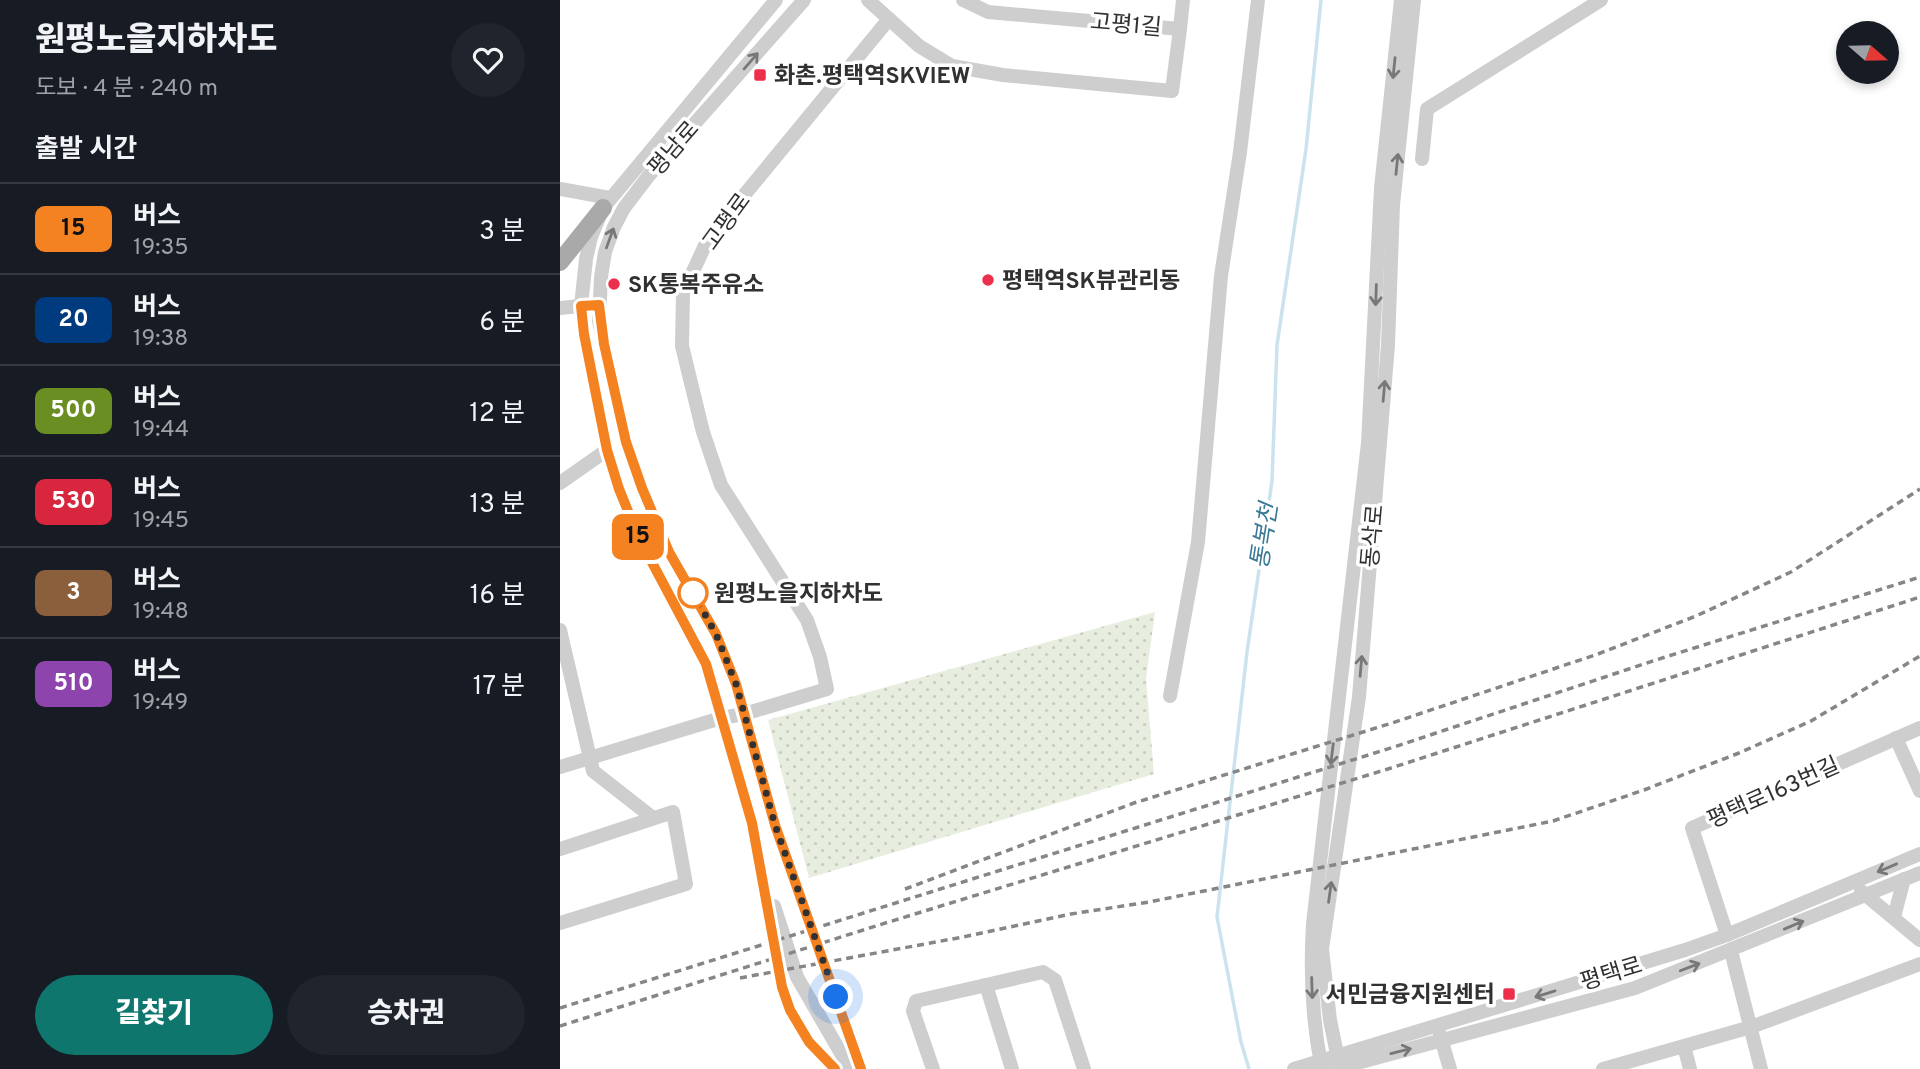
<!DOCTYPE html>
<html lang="ko">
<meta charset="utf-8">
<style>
:root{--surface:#171b24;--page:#20242c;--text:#f1f3f6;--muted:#9ea1a6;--line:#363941;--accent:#0f766e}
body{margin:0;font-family:Overpass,"Noto Sans KR",sans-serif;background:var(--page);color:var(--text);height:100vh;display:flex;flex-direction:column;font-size:26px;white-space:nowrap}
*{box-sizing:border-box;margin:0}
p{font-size:23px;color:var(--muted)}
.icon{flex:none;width:38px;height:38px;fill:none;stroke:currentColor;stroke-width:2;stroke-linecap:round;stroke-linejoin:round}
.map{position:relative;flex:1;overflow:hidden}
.side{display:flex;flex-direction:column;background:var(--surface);width:560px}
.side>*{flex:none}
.badge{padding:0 14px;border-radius:10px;font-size:24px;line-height:46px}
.needle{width:46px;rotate:110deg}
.buttons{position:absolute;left:1276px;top:21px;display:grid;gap:14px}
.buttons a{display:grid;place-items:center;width:63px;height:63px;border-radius:50%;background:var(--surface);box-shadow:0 4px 10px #0003;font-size:35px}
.you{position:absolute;width:35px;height:35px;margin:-18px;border:5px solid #fff;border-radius:50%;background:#1a73e8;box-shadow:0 0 0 10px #1a73e833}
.map>.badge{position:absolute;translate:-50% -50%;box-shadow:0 0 0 4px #fff}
h2{padding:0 35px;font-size:26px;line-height:63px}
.round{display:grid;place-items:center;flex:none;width:74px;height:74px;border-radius:37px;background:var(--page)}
.summary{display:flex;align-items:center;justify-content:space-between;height:119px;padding:0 35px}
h1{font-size:33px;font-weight:800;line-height:52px}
.cta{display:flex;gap:14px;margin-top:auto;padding:14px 35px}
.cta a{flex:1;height:80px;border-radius:42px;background:var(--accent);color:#fff;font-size:28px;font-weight:800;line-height:80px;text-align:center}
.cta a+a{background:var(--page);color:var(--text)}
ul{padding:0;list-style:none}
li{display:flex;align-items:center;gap:21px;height:91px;padding:0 35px;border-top:2px solid var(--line)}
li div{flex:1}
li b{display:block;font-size:26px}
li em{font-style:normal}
li .badge{min-width:77px;font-weight:700;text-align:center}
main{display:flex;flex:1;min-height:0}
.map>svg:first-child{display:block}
</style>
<main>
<section class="side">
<div class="summary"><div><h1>원평노을지하차도</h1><p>도보 · 4 분 · 240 m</p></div><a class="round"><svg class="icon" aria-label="heart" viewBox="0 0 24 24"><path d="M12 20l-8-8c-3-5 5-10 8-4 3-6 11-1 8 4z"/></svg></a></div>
<h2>출발 시간</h2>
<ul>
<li><span class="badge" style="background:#f58220;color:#111">15</span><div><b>버스</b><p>19:35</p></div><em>3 분</em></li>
<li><span class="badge" style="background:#003b80;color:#fff">20</span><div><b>버스</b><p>19:38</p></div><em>6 분</em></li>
<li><span class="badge" style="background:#6b8e23;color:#fff">500</span><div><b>버스</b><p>19:44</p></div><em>12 분</em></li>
<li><span class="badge" style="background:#d7263d;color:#fff">530</span><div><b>버스</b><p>19:45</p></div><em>13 분</em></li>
<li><span class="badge" style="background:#8b5e3c;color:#fff">3</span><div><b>버스</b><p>19:48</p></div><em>16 분</em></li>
<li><span class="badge" style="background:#8e44ad;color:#fff">510</span><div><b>버스</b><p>19:49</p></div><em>17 분</em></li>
</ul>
<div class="cta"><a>길찾기</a><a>승차권</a></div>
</section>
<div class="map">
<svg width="1360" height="1069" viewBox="0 0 1360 1069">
<defs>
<pattern id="park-dots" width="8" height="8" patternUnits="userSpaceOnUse" patternTransform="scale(1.75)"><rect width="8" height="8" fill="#e8eedf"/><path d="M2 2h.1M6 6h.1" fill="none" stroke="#c7cdc0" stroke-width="1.8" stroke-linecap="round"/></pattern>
</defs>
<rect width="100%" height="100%" fill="#fff"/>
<!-- park -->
<path fill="url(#park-dots)" d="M595,612L586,679L594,774L249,878L208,720Z"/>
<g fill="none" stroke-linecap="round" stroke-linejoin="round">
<!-- stream -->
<path stroke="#cbe3ee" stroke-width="3.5" d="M689,1069L681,1042L657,917L687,652L712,481L717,345L746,149L761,0"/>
<!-- minor -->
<g stroke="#cecece" stroke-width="14">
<path d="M216,0L43,208L31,237L26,259L21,306L24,334L47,450L59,489L78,538L146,664L192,823L222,987L230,1010L249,1042L275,1069"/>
<path d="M244,0L90,174L64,208L54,227L45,252L41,277L39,321L66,441L82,487L109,552L156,634L176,684L215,825L301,1069"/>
<path d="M308,0L359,46L392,66L443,75L612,91L620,29"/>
<path d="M403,0L428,12L620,29L623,0"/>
<path d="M862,159L867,109L1041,0"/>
<path d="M0,189L50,198"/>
<path d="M0,308L30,305"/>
<path d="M0,483L47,450"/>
<path d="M0,630L33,771L93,818"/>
<path d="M610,696L638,542L661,276L680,152L698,0"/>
<path d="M1336,738L1360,791"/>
<path d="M0,767L161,718L184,714L267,689L260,657L247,620L161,485L143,432L122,346L123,293L148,239L329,19"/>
<path d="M0,849L113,812L126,884L0,923"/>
<path d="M1301,891L1360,940"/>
<path d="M214,906L237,977L282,1055L288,1069"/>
<path d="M1334,917L1344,879"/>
<path d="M1167,935L1132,828L1360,728"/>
<path d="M1171,951L1201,1069"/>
<path d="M426,985L452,1069"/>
<path d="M880,1035L890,1069"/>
<path d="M1124,1046L1130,1069"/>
<path d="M373,1069L353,1011L356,1001L483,972L495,980L524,1069"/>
<path d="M734,1069L1125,950L1167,935L1360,854"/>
<path d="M762,1069C752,1021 750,973 753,924L808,443L821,188L841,0"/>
<path d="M775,1069L1075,988L1360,873"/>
<path d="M780,1069L770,1020L762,949L799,697L828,345L833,205L854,0"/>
<path d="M1043,1069L1191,1027L1360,964"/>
</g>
<!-- major -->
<path stroke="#a9a9a9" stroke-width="18" d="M0,262L43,208"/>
<!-- rail -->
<g stroke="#868686" stroke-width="3.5" stroke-dasharray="7 5" stroke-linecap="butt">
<path d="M345,889L574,803L832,723L1038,654L1136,616L1231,572L1360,489"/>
<path d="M180,978L403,937L511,914L589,902L993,821L1084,790L1179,753L1251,721L1360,656"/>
<path d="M0,1008L834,747L1096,660L1360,577"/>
<path d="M0,1026L319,925L831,768L1360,597"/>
</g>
</g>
<!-- one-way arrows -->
<defs><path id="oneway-shaft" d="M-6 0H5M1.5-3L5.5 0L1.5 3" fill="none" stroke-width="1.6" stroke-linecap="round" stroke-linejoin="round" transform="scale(1.75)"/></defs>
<g stroke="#787878">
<use href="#oneway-shaft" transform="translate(191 61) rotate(-49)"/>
<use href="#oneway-shaft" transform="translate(834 68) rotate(96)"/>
<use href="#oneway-shaft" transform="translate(837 164) rotate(-84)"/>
<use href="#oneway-shaft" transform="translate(50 238) rotate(-70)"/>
<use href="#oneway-shaft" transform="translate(816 295) rotate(92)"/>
<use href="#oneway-shaft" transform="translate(824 391) rotate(-85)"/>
<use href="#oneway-shaft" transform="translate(801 666) rotate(-85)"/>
<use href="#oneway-shaft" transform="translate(772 754) rotate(97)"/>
<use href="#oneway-shaft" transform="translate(1327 868) rotate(157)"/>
<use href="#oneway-shaft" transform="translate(770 892) rotate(-82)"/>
<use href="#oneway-shaft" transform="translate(1234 925) rotate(-23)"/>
<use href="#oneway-shaft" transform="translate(1130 967) rotate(-21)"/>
<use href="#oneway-shaft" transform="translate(752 988) rotate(88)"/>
<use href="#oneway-shaft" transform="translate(985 994) rotate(163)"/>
<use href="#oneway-shaft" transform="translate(841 1051) rotate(-14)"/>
</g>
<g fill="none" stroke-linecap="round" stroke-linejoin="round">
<!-- line casing -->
<g stroke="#fff" stroke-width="16">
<path id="line" d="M275,1069L249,1042L230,1010L222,987L192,823L146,664L79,538L59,489L47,450L24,334L21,306L39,305L44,344L66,442L82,488L109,552L156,634L176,684L215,825L301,1069"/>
</g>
<!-- line -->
<use href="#line" stroke="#f58220" stroke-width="10"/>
<!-- walk -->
<path stroke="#313131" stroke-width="7" stroke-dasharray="0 12.6" d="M133,593L156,634L176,684L215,825L276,997"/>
</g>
<!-- markers -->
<g fill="#ec2f4b" stroke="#fff" stroke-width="2.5">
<rect x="193" y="68" width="14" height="14" rx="3.5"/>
<circle cx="428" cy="280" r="7"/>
<circle cx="54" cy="284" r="7"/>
<rect x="942" y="987" width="14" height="14" rx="3.5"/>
</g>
<circle fill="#fff" stroke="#f58220" stroke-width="3.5" cx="133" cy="593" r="14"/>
<g text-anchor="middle" stroke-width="7" stroke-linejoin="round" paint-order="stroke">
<!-- street labels -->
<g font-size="23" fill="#313131" stroke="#fff">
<text transform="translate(566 24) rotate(5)" y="8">고평1길</text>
<text transform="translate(113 148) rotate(-49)" y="8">평남로</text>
<text transform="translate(166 221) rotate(-54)" y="8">고평로</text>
<text transform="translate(812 536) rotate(-85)" y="8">동삭로</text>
<text transform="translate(1213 792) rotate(-24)" y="8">평택로163번길</text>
<text transform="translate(1051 973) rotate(-17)" y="8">평택로</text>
</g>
<!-- poi labels -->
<g font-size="23" font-weight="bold" fill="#313131" stroke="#fff" text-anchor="start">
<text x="214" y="83">화촌.평택역SKVIEW</text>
<text x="442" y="288">평택역SK뷰관리동</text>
<text x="68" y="292">SK통복주유소</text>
<text x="935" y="1002" text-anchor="end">서민금융지원센터</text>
</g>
<!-- stop labels -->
<g font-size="23" font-weight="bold" fill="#313131" stroke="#fff" text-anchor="start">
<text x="154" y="601">원평노을지하차도</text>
</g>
<!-- water labels -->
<g font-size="24" font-style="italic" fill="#3b7a97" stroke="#fff">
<text transform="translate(704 536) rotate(-81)" y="8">통복천</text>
</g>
</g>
</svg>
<div class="buttons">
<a><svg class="needle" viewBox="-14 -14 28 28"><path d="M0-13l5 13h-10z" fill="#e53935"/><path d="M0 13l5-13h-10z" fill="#9ea1a6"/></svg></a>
</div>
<div class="you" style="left:276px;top:997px"></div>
<b class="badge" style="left:78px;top:537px;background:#f58220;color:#111">15</b>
</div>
</main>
